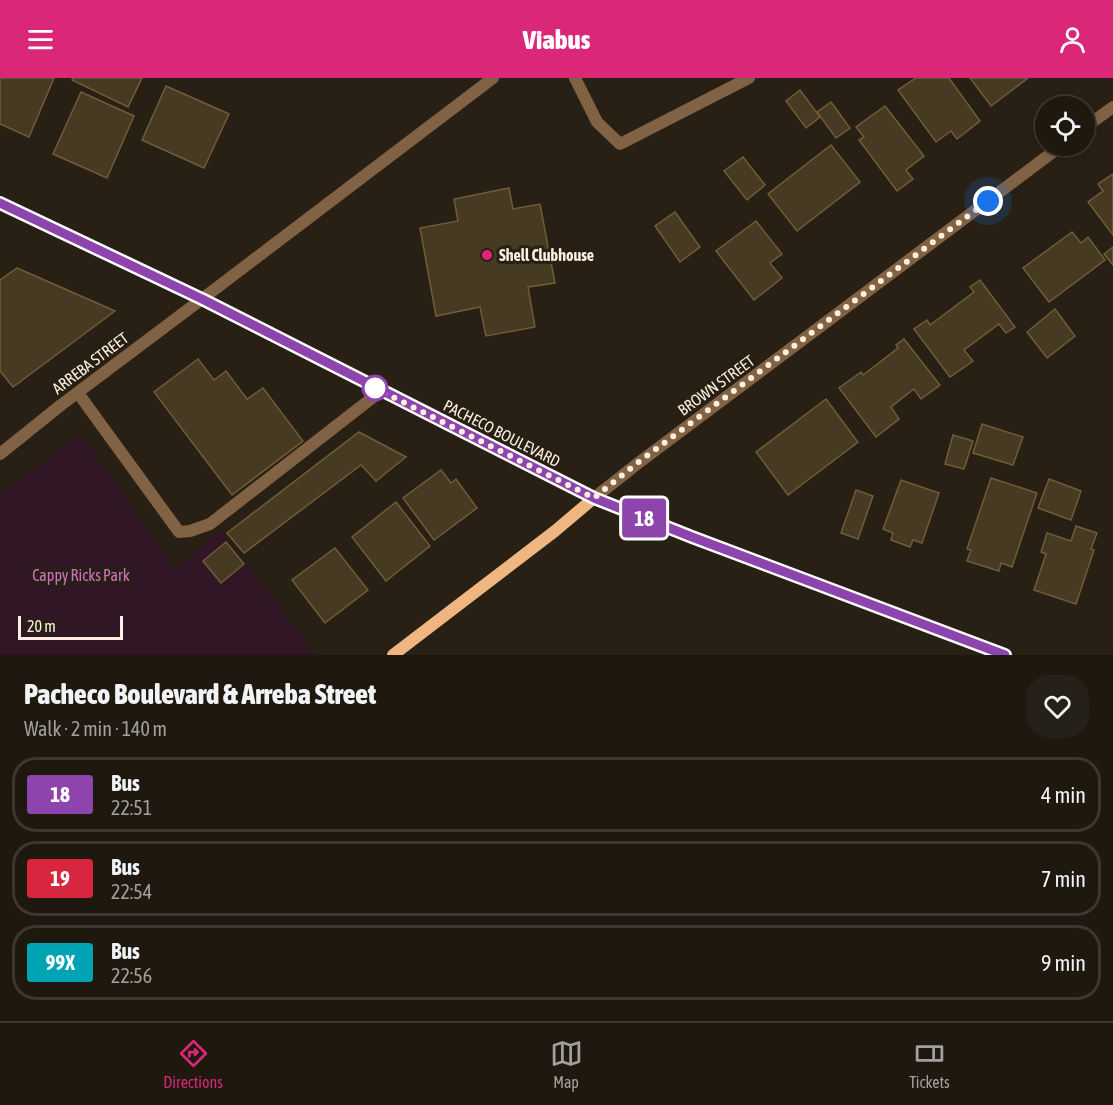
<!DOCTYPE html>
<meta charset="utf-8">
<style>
:root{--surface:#1e180f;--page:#262118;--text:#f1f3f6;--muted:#a1a09e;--line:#3c372f;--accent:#db2777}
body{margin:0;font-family:"Asap Condensed",sans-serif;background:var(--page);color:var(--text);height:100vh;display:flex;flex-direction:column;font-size:22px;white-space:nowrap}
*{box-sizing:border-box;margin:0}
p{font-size:20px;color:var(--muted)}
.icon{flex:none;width:33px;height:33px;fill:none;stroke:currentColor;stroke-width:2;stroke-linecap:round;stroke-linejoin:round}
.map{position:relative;height:577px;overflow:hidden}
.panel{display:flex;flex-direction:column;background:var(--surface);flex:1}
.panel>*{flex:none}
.badge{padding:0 12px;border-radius:4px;font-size:21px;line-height:39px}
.controls{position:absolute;left:1035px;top:18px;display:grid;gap:12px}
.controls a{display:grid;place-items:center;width:60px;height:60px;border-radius:50%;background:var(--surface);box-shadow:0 3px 9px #0003,0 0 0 2px var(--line);font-size:30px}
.scale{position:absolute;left:18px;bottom:15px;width:105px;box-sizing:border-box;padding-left:6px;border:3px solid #fbefdf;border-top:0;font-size:16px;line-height:21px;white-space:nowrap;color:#fbefdf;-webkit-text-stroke:4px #282014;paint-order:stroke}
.you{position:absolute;width:30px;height:30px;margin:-15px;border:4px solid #fff;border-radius:50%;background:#1a73e8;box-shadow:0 0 0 9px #1a73e833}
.map>.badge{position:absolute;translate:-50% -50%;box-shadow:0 0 0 3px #fff}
.round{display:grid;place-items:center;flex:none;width:63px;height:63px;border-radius:24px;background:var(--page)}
.head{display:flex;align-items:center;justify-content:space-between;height:102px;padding:0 24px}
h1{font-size:28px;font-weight:800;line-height:45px}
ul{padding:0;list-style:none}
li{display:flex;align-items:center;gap:18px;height:75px;margin:0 12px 9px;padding:0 12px;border:3px solid var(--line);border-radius:24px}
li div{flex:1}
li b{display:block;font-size:22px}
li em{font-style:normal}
li .badge{min-width:66px;font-weight:700;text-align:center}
header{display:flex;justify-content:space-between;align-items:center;height:78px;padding:0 24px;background:var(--accent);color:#fff;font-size:27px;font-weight:800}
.dock{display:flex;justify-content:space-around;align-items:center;height:84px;border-top:2px solid var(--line);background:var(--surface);font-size:16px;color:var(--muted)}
.dock a{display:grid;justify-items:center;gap:3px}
.dock .selected{color:var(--accent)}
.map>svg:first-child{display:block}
</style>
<header><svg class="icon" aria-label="menu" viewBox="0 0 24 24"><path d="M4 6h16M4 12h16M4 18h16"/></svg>Viabus<svg class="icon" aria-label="person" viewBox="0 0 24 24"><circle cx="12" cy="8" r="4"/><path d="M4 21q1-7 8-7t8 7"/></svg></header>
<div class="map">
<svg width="1113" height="577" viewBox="0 0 1113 577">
<rect width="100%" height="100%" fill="#282014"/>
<!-- green -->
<path fill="#311726" d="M81,356L174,491L221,452L316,577H0V417Z"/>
<!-- building -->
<g fill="#473a22" stroke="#705c37" stroke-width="1.5">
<path d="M0,0H54L29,59L0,46Z"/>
<path d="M73,0H142L128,29L72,2Z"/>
<path d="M916,0H949L980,43L957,61L951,53L936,64L898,12Z"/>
<path d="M970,0H1028L991,28Z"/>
<path d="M166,8L229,36L204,90L142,62Z"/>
<path d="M800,12L820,39L806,50L786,23Z"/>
<path d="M81,14L134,38L107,100L53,76Z"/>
<path d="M831,24L850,50L836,60L817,34Z"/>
<path d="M885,28L924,78L906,92L913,101L897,113L859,62L864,59L856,49Z"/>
<path d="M831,67L860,104L797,153L768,116Z"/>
<path d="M743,79L765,107L747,122L724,93Z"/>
<path d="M1113,96V157L1088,124L1103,113L1098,106Z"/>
<path d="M509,110L513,131L540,126L555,205L528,209L535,249L486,258L480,229L436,238L420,150L458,143L454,121Z"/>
<path d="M675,134L700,169L680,184L655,148Z"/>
<path d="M756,143L782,176L770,185L782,200L754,222L716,173Z"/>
<path d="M1072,154L1081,165L1088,159L1105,182L1049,224L1023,190Z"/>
<path d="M1113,169V187L1104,176Z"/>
<path d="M17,190L115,233L13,309L0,293V202Z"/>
<path d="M980,202L1015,249L1006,255L999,246L964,272L973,283L950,299L914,251L927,242L930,247L974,214L970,209Z"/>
<path d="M1055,231L1075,258L1047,280L1027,254Z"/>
<path d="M904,261L940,307L921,321L914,311L891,329L899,341L876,359L839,310L861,294L863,297L898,270L896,267Z"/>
<path d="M198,281L214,302L226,293L247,321L263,310L303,363L232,417L154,314Z"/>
<path d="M826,321L858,364L788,417L756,374Z"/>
<path d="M982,346L1023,359L1013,387L973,375Z"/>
<path d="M359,354L406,379L376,403L361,387L244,475L227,455Z"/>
<path d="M953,357L973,363L964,391L945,386Z"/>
<path d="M441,392L451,405L456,401L477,430L434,462L403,420Z"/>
<path d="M991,400L1037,415L1012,489L1001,485L999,493L967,483L971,472L967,471Z"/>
<path d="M1049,401L1081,413L1071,442L1038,430Z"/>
<path d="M901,402L939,415L922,465L913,462L910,469L891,462L893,455L883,451Z"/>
<path d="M856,412L873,418L858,461L841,455Z"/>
<path d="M396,424L430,468L386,503L352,459Z"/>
<path d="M1076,448L1097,455L1091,471L1094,472L1076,526L1034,512L1046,476L1041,474L1047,455L1071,463Z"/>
<path d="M226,464L244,486L221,505L203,483Z"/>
<path d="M335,470L368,512L325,545L292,502Z"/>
</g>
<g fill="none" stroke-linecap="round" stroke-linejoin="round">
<!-- lane -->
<g stroke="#816244" stroke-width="12">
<path d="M575,0L597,44L620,66L749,0"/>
<path d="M202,221L493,0"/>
<path d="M78,315L179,454L190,453L210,446L381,313"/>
</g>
<!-- street -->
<g stroke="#816244" stroke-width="12">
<path d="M1084,50L1113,29"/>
<path d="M0,376L61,327L202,221"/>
<path d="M594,420L637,386L1061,68"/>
</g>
<!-- secondary -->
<g stroke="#f0b681" stroke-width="12">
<path d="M0,125L202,221L594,420L692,459L1005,577"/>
<path d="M393,577L555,453L594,420"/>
</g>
</g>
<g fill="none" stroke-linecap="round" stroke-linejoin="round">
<!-- line casing -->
<g stroke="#fff" stroke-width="14">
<path id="line" d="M0,125L202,221L594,420L692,459L1005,577"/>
</g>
<!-- line -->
<use href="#line" stroke="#8e44ad" stroke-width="9"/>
<!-- walk -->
<path stroke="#fbefdf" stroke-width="6" stroke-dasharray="0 10.8" d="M375,310L594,420L636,386L988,123"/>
</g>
<!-- markers -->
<circle fill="#e42178" stroke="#282014" stroke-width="2" cx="487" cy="177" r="6"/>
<circle fill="#fff" stroke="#8e44ad" stroke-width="3" cx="375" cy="310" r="12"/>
<g text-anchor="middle" stroke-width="6" stroke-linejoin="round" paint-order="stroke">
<!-- poi labels -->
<g font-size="16" font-weight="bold" fill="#fbefdf" stroke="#282014" text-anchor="start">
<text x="499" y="183">Shell Clubhouse</text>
</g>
<!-- street labels -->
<g font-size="16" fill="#fbefdf" stroke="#282014">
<text transform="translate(90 285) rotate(-37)" y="6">ARREBA STREET</text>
<text transform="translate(716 307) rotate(-36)" y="6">BROWN STREET</text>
<text transform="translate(502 355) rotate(27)" y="6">PACHECO BOULEVARD</text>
</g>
<!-- park labels -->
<g font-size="16" fill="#d472c0" stroke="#282014">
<text x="81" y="503">Cappy Ricks Park</text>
</g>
</g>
</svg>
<div class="controls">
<a><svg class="icon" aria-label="locate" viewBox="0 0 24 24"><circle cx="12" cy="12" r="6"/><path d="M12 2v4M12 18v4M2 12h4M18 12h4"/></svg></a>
</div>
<div class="scale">20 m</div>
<div class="you" style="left:988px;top:123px"></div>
<b class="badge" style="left:644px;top:440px;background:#8e44ad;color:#fff">18</b>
</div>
<section class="panel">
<div class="head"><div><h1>Pacheco Boulevard &amp; Arreba Street</h1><p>Walk · 2 min · 140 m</p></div><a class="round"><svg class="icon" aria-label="heart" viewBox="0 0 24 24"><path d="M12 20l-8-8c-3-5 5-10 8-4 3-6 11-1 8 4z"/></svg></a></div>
<ul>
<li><span class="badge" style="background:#8e44ad;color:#fff">18</span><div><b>Bus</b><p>22:51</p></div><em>4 min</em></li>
<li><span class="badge" style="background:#d7263d;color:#fff">19</span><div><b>Bus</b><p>22:54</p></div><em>7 min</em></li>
<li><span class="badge" style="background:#00a3b4;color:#fff">99X</span><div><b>Bus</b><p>22:56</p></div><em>9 min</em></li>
</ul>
</section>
<nav class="dock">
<a class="selected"><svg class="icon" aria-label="directions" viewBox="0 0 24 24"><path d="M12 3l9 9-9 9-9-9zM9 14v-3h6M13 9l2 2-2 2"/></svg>Directions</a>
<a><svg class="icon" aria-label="map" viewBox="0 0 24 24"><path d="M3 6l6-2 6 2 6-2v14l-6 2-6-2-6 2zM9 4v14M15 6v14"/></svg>Map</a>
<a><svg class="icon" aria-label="tickets" viewBox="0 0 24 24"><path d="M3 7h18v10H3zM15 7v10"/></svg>Tickets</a>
</nav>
